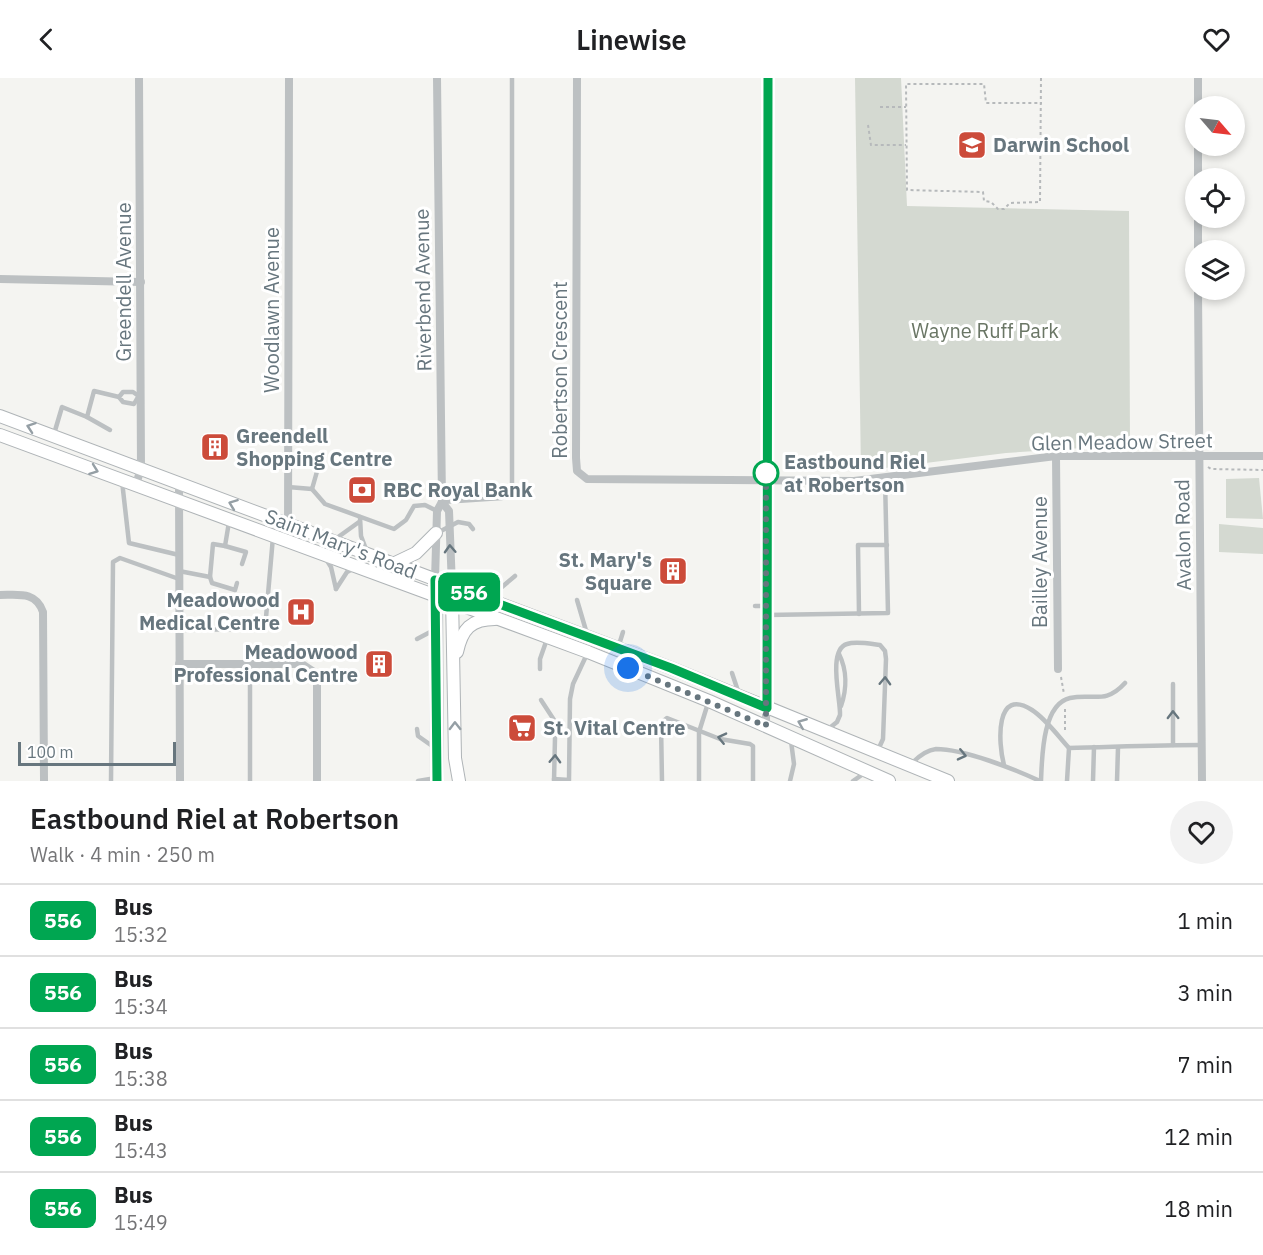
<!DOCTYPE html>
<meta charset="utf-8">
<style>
:root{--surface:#fff;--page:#f2f2f2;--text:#202124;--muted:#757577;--line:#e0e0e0}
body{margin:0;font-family:"IBM Plex Sans",sans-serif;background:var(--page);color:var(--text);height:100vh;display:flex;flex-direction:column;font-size:22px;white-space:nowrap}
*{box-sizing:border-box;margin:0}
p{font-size:20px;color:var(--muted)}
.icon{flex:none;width:33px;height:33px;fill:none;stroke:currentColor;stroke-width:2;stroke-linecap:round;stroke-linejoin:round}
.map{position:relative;height:703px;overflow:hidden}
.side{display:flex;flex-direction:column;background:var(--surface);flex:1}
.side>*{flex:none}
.badge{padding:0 12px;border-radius:9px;font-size:21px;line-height:39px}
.needle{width:39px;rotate:118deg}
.fabs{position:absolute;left:1185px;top:18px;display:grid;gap:12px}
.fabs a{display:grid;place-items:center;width:60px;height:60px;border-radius:50%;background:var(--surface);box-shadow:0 3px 9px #0003;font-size:30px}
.scale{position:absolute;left:18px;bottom:15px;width:158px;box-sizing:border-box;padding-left:6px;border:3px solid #67767e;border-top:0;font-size:16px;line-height:21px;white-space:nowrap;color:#67767e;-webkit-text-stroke:4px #fff;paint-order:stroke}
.you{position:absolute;width:30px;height:30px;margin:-15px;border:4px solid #fff;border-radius:50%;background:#1a73e8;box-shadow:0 0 0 9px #1a73e833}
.map>.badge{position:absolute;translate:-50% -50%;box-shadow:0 0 0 3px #fff}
.round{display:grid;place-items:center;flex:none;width:63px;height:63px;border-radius:32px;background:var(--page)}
.head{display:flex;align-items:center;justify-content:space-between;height:102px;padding:0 30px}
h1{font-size:28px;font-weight:600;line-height:45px}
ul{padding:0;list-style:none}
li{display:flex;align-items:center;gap:18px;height:72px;padding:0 30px;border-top:2px solid var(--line)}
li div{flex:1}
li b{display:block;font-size:22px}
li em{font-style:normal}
li .badge{min-width:66px;font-weight:700;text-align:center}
header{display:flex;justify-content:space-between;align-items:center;height:78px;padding:0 30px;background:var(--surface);font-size:27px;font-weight:600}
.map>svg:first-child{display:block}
</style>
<header><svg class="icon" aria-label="back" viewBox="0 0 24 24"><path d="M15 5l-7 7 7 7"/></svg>Linewise<svg class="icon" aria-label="heart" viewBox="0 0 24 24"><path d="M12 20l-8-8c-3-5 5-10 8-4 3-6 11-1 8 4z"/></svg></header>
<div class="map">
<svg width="1263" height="703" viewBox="0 0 1263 703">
<rect width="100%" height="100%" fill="#f4f4f1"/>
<!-- green -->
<g fill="#d4d9d1">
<path d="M855,0H901L907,128L1129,133L1130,367L1006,375L861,393Z"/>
<path d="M1259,400L1263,441L1226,440V401Z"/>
<path d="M1219,446L1263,450V476L1219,474Z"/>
</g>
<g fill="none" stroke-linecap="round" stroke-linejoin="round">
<!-- secondary casing -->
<g stroke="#afb4b7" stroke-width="14">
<g id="secondary">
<path d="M0,338L671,590L948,703"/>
<path d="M0,357L588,574L709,623L889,703"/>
<path d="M393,486L416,475L436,455"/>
<path d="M436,512L437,703"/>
<path d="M452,518L455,680L459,703"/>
<path d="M457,574C462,551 471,541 495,541"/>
</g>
</g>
<!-- path -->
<g stroke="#b6b9bb" stroke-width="2" stroke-dasharray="3 3" stroke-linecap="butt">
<path d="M1041,0L1040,124L1010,125L1004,131H998L991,124L984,123L983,114L907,112L906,6H984L986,25H1042"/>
<path d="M880,29H906"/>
<path d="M868,47L871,67H906"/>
<path d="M1208,389L1211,391L1263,392"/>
<path d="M1061,599L1064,616"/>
<path d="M1065,631V655"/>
</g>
<!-- lane -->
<g stroke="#bcc0c2" stroke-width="4.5">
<path d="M138,319L134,326L123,324L119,319L123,314H133L140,319"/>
<path d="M87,339L110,352"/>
<path d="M54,356L62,329L87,339L94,313L119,319"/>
<path d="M122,403L129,465L179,477"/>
<path d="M288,409L312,411L318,390"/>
<path d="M312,411L325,426L394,451L406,442L414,428L425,427L437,433"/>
<path d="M442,424L502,420L512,410V0"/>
<path d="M360,439L361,458L367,474"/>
<path d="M437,455L458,444L469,446L473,451"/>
<path d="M334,462L359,444"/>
<path d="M225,468L246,474L242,486"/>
<path d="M326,481L331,489L336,511"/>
<path d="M179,493L210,499L213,466L225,468L229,444"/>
<path d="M210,499L212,505L235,512L237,505"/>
<path d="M336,511L347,494L353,491"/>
<path d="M490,519L515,498"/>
<path d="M577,522L587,556"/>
<path d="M755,528H767"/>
<path d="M859,536L858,467H887"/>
<path d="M767,537L888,535L885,400"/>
<path d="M180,552L265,551L273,459"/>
<path d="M417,561L434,552"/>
<path d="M618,570L623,554"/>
<path d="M839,576C847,592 847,611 841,628"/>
<path d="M250,586V703"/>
<path d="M540,591V581L547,561"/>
<path d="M732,595L738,613"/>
<path d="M1173,606V667"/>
<path d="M541,622L556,645"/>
<path d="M417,651L418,658L435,670"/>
<path d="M827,652L837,644L840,637C841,623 827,572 847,566C856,563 871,566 880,567L885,573L886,581L883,661L878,672"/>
<path d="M912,685C918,679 927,672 936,671C964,671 1014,691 1040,703"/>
<path d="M1004,687C998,665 995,608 1032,632C1046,641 1058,658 1069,670"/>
<path d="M554,701L569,702L570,621L573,606L587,576"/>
<path d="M111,703L113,484L120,480L179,501"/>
<path d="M418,703L436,700"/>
<path d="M554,703L555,660"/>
<path d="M662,703L661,645L667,640L720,661L750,666L753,668V703"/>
<path d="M699,703V654L708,625"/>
<path d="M790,703L794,686L791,663"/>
<path d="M853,703L866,694"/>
<path d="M1041,703C1042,681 1042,626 1070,620C1093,615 1105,627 1125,605"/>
<path d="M1067,703L1069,670C1113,669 1157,667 1202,667"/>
<path d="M1093,703L1094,669"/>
<path d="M1117,703L1118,670"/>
</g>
<!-- street -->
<g stroke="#bcc0c2" stroke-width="8">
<path d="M577,0L576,380L577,393L587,401L854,403L1056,378H1263"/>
<path d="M1198,28V0"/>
<path d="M1198,100V68"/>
<path d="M1198,172V140"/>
<path d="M0,201L141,204"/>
<path d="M1198,212L1202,703"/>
<path d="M1056,378L1058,591"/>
<path d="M179,405L180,703"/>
<path d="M136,407L141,390L139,0"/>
<path d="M442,424L449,433L452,508"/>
<path d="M288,463L289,0"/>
<path d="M435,502L437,433L442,424L437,0"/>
<path d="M0,517C18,517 36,513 43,534L44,703"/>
<path d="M179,586H302L314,594L317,603V703"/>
<path d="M766,648L768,0"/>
</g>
<!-- secondary -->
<use href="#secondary" stroke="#fff" stroke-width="12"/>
</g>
<!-- one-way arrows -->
<defs><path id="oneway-chevron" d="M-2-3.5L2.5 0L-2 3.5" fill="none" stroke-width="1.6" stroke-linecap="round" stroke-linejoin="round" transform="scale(1.5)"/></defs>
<g stroke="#959fa5">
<use href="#oneway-chevron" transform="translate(31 349) rotate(-161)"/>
<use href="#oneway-chevron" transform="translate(94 392) rotate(20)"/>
<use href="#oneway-chevron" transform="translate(233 426) rotate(-159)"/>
<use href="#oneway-chevron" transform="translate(802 645) rotate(-158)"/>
<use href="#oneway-chevron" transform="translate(455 648) rotate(-91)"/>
</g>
<g stroke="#67767e">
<use href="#oneway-chevron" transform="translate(450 471) rotate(-93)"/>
<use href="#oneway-chevron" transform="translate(885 603) rotate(-88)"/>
<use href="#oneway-chevron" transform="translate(1173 637) rotate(-91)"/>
<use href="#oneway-chevron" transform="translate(722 660) rotate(-167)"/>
<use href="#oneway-chevron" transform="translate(962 677) rotate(13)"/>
<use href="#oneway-chevron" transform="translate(555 681) rotate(-88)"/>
</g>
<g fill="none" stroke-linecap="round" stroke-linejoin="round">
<!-- line casing -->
<g stroke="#fff" stroke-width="14">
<path id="line" d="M437,703L435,502L671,590L767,630L768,0"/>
</g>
<!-- line -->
<use href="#line" stroke="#00a651" stroke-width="9"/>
<!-- walk -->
<path stroke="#67767e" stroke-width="6" stroke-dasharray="0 10.8" d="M628,590L766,648V395"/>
</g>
<!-- icons -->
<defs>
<g id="school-square" transform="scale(1.5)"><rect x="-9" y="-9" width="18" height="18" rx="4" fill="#cc4b3a" stroke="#fff"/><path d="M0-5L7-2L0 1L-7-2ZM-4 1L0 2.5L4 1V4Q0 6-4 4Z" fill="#fff"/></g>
<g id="building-square" transform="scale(1.5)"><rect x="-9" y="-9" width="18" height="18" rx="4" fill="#cc4b3a" stroke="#fff"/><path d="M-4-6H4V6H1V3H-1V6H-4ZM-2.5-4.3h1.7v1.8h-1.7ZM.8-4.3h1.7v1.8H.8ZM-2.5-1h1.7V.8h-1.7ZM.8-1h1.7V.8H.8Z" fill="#fff"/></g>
<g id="bank-square" transform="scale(1.5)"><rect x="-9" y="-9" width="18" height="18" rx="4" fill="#cc4b3a" stroke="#fff"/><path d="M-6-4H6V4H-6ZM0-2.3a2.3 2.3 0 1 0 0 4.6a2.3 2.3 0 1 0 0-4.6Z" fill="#fff"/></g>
<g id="hospital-square" transform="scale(1.5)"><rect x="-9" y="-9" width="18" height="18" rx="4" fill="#cc4b3a" stroke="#fff"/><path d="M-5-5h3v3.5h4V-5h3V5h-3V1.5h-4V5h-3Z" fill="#fff"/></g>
<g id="supermarket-square" transform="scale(1.5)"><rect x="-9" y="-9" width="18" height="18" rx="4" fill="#cc4b3a" stroke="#fff"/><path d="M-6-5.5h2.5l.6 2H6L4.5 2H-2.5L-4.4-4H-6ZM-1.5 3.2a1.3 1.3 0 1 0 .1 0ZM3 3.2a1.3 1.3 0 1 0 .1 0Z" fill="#fff"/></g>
</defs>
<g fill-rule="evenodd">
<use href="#school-square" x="972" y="67"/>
<use href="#building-square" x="215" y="369"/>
<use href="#bank-square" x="362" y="412"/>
<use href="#building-square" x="673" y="493"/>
<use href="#hospital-square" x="301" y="534"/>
<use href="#building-square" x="379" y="586"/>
<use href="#supermarket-square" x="522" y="650"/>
</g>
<!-- markers -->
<circle fill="#fff" stroke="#00a651" stroke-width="3" cx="766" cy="395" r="12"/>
<g text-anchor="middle" stroke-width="6" stroke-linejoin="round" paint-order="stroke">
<!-- poi labels -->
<g font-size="20" font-weight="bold" fill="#67767e" stroke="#fff" text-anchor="start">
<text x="993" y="74">Darwin School</text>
<text x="236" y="365">Greendell<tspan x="236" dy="23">Shopping Centre</tspan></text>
<text x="383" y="419">RBC Royal Bank</text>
<text x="652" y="489" text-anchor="end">St. Mary's<tspan x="652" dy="23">Square</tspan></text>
<text x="280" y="529" text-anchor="end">Meadowood<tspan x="280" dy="23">Medical Centre</tspan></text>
<text x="358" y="581" text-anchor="end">Meadowood<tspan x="358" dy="23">Professional Centre</tspan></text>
<text x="543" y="657">St. Vital Centre</text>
</g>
<!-- street labels -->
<g font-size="20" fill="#67767e" stroke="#fff">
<text transform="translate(124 204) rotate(-90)" y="7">Greendell Avenue</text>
<text transform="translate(423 212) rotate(-91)" y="7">Riverbend Avenue</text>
<text transform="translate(272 232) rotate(-90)" y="7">Woodlawn Avenue</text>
<text transform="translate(560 292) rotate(-90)" y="7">Robertson Crescent</text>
<text transform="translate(1122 364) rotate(-1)" y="7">Glen Meadow Street</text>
<text transform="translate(1183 457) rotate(-91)" y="7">Avalon Road</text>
<text transform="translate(341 466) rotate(21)" y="7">Saint Mary's Road</text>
<text transform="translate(1040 484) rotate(-90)" y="7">Bailley Avenue</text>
</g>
<!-- park labels -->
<g font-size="20" fill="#6a7665" stroke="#fff">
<text x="985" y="260">Wayne Ruff Park</text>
</g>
<!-- stop labels -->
<g font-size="20" font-weight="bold" fill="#67767e" stroke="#fff" text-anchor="start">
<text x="784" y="391">Eastbound Riel<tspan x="784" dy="23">at Robertson</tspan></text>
</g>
</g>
</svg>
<div class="fabs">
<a><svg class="needle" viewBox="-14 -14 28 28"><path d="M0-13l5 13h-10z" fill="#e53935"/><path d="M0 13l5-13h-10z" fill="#757577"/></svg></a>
<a><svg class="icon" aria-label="locate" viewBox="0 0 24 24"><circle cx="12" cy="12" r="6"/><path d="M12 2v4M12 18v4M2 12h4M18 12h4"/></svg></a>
<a><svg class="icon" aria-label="layers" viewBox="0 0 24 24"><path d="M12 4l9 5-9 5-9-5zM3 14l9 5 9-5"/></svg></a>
</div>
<div class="scale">100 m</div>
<div class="you" style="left:628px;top:590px"></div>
<b class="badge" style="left:469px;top:514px;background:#00a651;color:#fff">556</b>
</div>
<section class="side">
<div class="head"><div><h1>Eastbound Riel at Robertson</h1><p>Walk · 4 min · 250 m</p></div><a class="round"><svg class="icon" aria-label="heart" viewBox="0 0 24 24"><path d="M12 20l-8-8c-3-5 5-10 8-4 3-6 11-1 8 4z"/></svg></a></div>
<ul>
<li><span class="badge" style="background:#00a651;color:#fff">556</span><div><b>Bus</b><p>15:32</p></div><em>1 min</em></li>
<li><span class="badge" style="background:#00a651;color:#fff">556</span><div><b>Bus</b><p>15:34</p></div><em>3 min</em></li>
<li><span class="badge" style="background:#00a651;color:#fff">556</span><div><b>Bus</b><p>15:38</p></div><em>7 min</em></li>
<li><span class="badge" style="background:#00a651;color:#fff">556</span><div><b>Bus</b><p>15:43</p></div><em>12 min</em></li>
<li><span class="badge" style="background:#00a651;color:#fff">556</span><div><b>Bus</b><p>15:49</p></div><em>18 min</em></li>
</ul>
</section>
